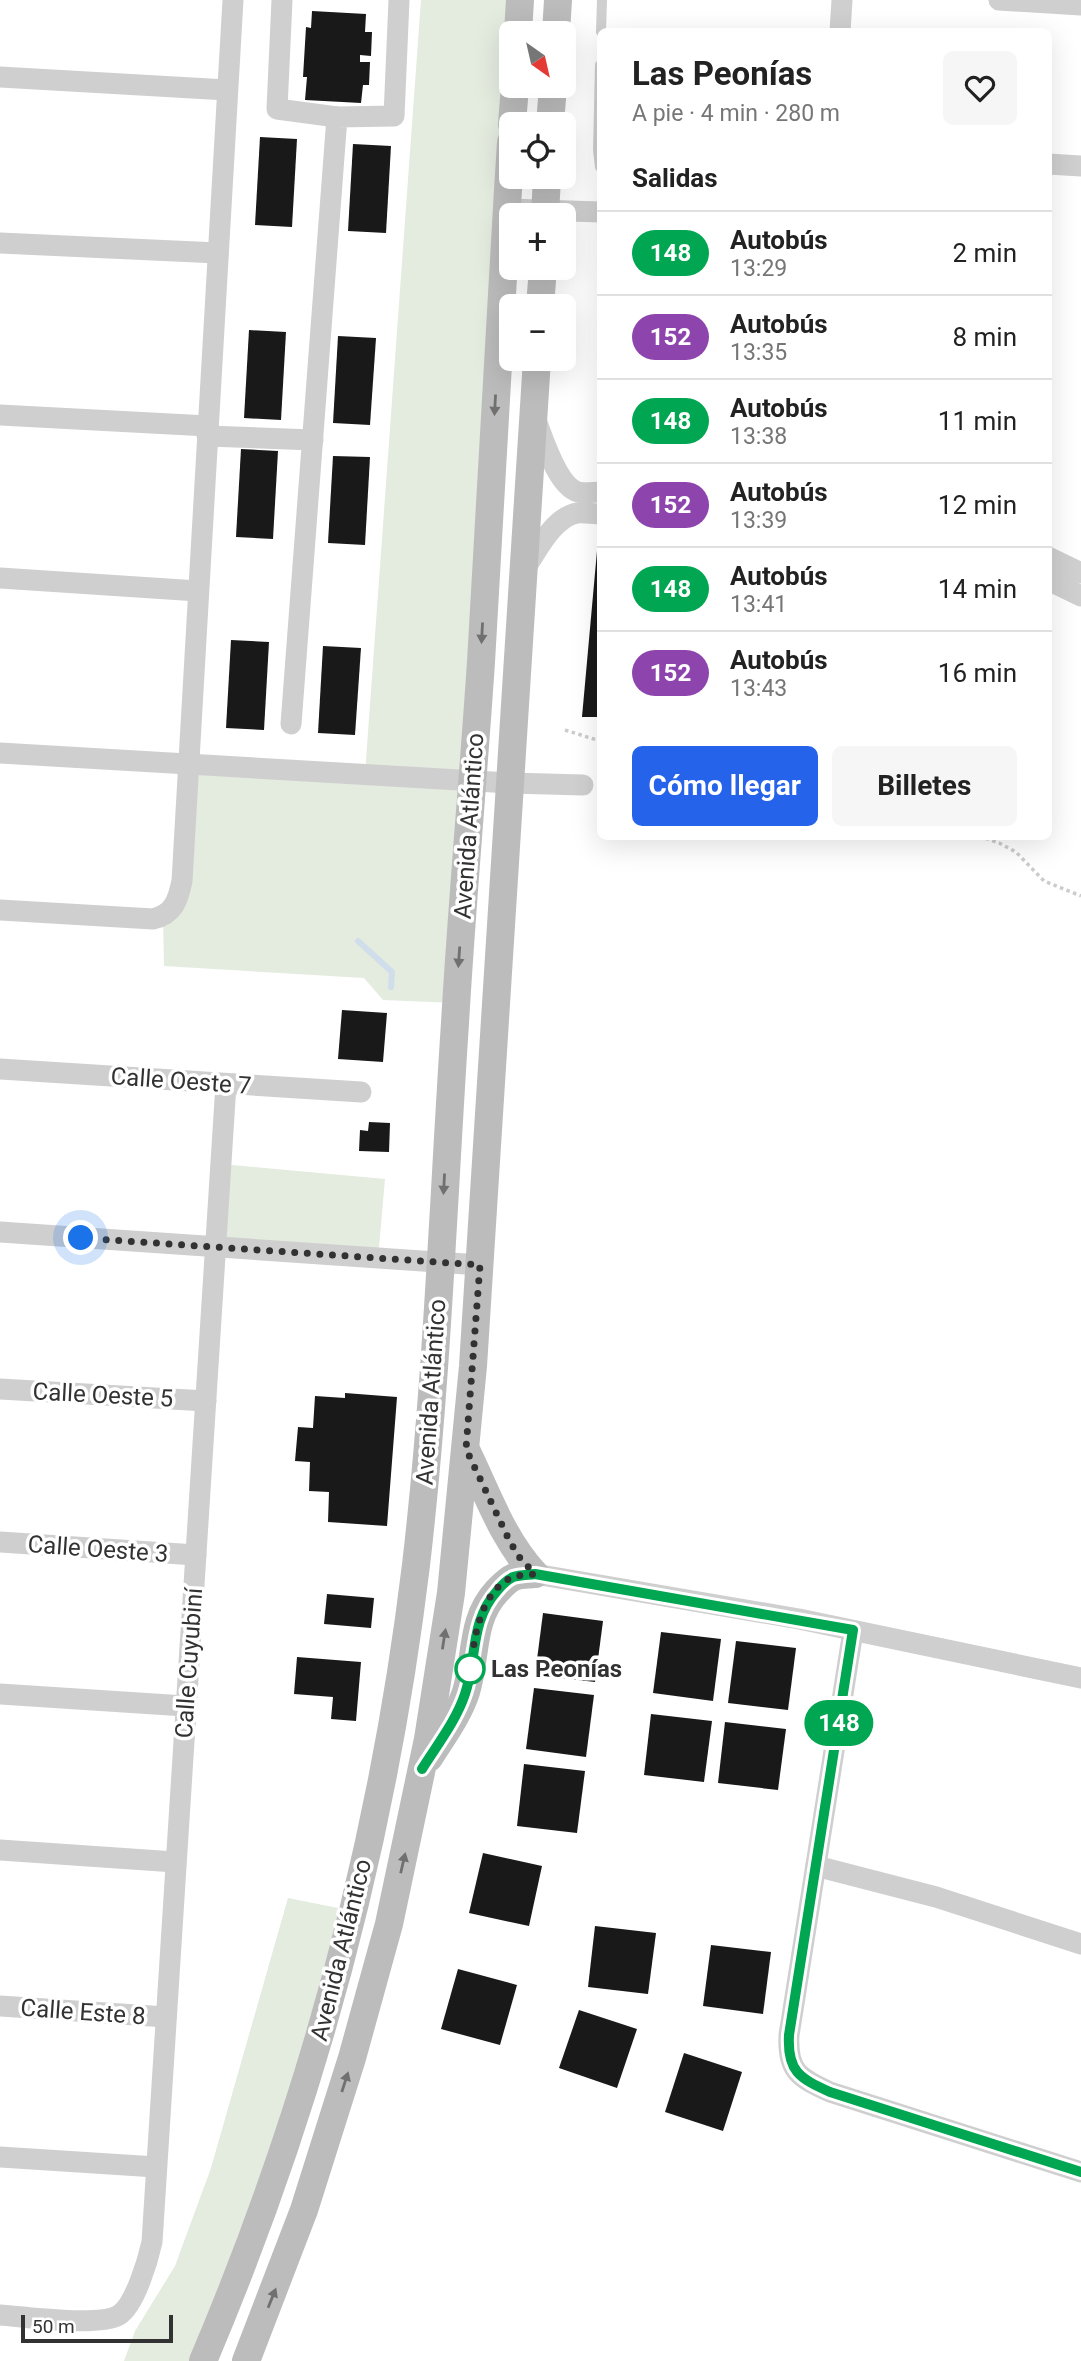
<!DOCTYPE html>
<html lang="es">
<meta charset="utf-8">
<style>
:root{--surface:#fff;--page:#f6f6f6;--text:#222;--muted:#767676;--line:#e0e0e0;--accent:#2563eb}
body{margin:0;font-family:Roboto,sans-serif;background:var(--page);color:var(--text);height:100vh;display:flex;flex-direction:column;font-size:26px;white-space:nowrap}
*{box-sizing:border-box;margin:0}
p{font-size:23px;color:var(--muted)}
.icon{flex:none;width:38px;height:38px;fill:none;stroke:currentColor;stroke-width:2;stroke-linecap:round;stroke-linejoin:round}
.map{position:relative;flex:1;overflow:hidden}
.sheet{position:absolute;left:597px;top:28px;width:455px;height:812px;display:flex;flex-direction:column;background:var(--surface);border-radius:10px;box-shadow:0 7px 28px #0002}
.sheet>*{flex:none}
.badge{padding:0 14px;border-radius:23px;font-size:24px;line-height:46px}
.needle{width:46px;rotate:146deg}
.tools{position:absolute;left:499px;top:21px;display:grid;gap:14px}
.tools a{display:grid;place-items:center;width:77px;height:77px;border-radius:10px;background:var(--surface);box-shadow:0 7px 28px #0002;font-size:35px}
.scale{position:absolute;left:21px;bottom:18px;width:152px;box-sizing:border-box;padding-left:7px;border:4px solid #323232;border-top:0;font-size:19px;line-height:24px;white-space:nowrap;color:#323232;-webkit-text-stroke:5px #fff;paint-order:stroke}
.you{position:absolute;width:35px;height:35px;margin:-18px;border:5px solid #fff;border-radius:50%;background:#1a73e8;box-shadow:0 0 0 10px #1a73e833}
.map>.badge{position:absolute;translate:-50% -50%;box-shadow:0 0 0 4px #fff}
h2{padding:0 35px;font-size:26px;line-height:63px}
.round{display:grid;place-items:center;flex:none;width:74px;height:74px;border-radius:10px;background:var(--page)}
.headline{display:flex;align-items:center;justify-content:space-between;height:119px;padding:0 35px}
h1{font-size:33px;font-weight:700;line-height:52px}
.primary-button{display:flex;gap:14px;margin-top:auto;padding:14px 35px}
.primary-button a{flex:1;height:80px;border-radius:10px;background:var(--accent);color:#fff;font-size:28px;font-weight:700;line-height:80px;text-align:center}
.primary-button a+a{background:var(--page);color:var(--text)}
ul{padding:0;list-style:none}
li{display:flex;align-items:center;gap:21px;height:84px;padding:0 35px;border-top:2px solid var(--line)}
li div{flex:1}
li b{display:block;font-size:26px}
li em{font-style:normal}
li .badge{min-width:77px;font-weight:700;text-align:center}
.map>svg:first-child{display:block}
</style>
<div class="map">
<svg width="1081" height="2361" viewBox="0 0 1081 2361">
<rect width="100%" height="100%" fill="#fff"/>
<!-- green -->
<g fill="#e4ebdf">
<path d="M421,0H520L511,33V86L456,1003L383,1000L364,978L164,966L163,916L170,912L188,764L365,774Z"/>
<path d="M222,1164L385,1179L378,1259L217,1247Z"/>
<path d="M288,1898L353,1911L203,2361H124L135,2331L175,2266L211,2168Z"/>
</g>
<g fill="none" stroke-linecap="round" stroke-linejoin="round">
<!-- stream -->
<path stroke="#d0deeb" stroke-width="6" d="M358,941L392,972L391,987"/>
</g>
<!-- building -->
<g fill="#191919">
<path d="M312,11L366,14L365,32H372L371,56L360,55V62H370L369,85H363L361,103L305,100L307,77H303L306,27L311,28Z"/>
<path d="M260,137L297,139L292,227L255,225Z"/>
<path d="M353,144L391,146L386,233L348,231Z"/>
<path d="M249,330L286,332L281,420L244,418Z"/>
<path d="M338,336L376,338L370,425L333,423Z"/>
<path d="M241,449L278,451L273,539L236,537Z"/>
<path d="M333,456L370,457L365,545L328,543Z"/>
<path d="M598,540L600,541V717H582Z"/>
<path d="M231,640L269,642L264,730L226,728Z"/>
<path d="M323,646L361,648L355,735L318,733Z"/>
<path d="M342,1010L387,1013L383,1062L338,1059Z"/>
<path d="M369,1122L390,1123L389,1152L359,1151L360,1130L368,1131Z"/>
<path d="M345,1393L397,1397L387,1526L328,1522L329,1492L309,1491L310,1462L295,1461L298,1427L313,1428L315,1396L345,1398Z"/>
<path d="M327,1594L374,1598L371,1628L324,1624Z"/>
<path d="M543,1613L603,1621L595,1682L535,1675Z"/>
<path d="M661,1632L721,1639L713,1701L653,1693Z"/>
<path d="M736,1641L796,1648L788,1710L728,1703Z"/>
<path d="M297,1657L361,1662L356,1721L331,1719L333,1697L294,1694Z"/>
<path d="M534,1688L594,1695L586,1757L526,1749Z"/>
<path d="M651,1714L712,1721L704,1782L644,1775Z"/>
<path d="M725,1722L786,1729L778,1790L718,1783Z"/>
<path d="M524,1764L585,1771L577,1833L517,1826Z"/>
<path d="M483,1853L542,1866L529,1926L469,1913Z"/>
<path d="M595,1926L656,1933L648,1994L588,1987Z"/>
<path d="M711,1945L771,1952L763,2014L703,2006Z"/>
<path d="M458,1969L517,1985L500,2045L441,2029Z"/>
<path d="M579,2010L637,2029L617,2088L559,2068Z"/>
<path d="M684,2053L742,2072L723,2131L665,2112Z"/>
</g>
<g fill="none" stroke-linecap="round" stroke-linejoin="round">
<!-- path -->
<g stroke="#ccc" stroke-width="3.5" stroke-dasharray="3.5 3.5" stroke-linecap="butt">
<path d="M565,730L600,741"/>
<path d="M979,836L999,843L1016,852L1044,881L1081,896"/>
</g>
<!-- lane -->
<g stroke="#cfcfcf" stroke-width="10">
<path d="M601,32L602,0"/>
<path d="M600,65L598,150L600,167"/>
</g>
<!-- street -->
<g stroke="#cfcfcf" stroke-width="21">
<path d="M282,0L277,109L337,117"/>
<path d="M999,0L1081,5"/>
<path d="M840,32L842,0"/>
<path d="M0,77L227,90"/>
<path d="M1048,164L1081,166"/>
<path d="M507,209L600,212"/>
<path d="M0,243L218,253"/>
<path d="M0,415L208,426"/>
<path d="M536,420C543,438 557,486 578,492C584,494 594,492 600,492"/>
<path d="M207,436L313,440"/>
<path d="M1048,557L1081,573"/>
<path d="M524,570C537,552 552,518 577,513C584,512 593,514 600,514"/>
<path d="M0,578L198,591"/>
<path d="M1048,580L1081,596"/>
<path d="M291,724L337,117L394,116L399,0"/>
<path d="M0,753L510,783L583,785"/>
<path d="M0,910L153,919C174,914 178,900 182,881L233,0"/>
<path d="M0,1069L361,1092"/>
<path d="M0,1232L480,1265"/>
<path d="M0,1389L206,1401"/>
<path d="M0,1542L196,1555"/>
<path d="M535,1574L799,1619L1081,1678"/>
<path d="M853,1631L789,2035C787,2071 799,2078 830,2092L1081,2172"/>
<path d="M0,1694L185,1706"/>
<path d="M0,1850L175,1862"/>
<path d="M816,1866L936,1897L1081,1944"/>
<path d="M0,2006L166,2017"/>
<path d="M0,2157L156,2167"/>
<path d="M0,2315C26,2317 99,2327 119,2315C135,2305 148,2260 152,2242L226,1084"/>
</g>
<!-- secondary -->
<g stroke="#bcbcbc" stroke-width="28">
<path d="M518,33L520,0"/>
<path d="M556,33L558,0"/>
<path d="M512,124L515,86"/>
<path d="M550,124L553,86"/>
<path d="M545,215L547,177"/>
<path d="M540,306L543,268"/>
<path d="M467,1452C487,1493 503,1540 535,1574"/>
<path d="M429,1758C442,1737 458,1716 466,1692C477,1657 470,1620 497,1591C502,1586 507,1580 514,1577C520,1574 528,1575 535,1574"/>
<path d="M203,2361C311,2107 383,1839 416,1565C437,1385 443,1204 455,1023C462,902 473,782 481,662C491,488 500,315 511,142"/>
<path d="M246,2361L304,2210L352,2058L389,1924L428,1739L451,1593L473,1366L537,359"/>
</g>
</g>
<!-- one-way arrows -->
<defs><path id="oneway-solid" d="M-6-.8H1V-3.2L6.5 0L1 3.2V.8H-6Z" transform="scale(1.75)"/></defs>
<g fill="#707070">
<use href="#oneway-solid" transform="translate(495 405) rotate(93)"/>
<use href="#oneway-solid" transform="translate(482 633) rotate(93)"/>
<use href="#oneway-solid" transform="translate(459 957) rotate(94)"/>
<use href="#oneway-solid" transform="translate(444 1184) rotate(93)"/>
<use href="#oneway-solid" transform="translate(444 1639) rotate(-81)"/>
<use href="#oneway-solid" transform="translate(403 1863) rotate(-77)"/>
<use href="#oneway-solid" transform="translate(345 2082) rotate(-72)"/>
<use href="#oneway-solid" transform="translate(272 2298) rotate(-68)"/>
</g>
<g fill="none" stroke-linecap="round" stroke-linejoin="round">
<!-- line casing -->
<g stroke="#fff" stroke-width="16">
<path id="line" d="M422,1769C437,1745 456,1721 465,1694C477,1659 470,1621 497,1591C501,1586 507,1580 513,1577C520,1575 528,1575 535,1574L853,1630L789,2035C787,2071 799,2078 830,2092L1081,2172"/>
</g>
<!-- line -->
<use href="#line" stroke="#00a651" stroke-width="10"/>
<!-- walk -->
<path stroke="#323232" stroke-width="7" stroke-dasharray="0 12.6" d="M81,1238L480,1265L466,1449L510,1542L520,1558L535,1574C528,1575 519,1575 513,1577C479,1592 475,1638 470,1669"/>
</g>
<!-- markers -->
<circle fill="#fff" stroke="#00a651" stroke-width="3.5" cx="470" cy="1669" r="14"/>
<g text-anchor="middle" stroke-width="7" stroke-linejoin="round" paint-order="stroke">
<!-- street labels -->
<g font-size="24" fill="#323232" stroke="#fff">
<text transform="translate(469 826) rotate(-86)" y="8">Avenida Atlántico</text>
<text transform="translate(181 1081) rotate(4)" y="8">Calle Oeste 7</text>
<text transform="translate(431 1392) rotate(-86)" y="8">Avenida Atlántico</text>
<text transform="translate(103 1395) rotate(3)" y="8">Calle Oeste 5</text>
<text transform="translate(98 1549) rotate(4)" y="8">Calle Oeste 3</text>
<text transform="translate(189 1663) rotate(-86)" y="8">Calle Cuyubiní</text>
<text transform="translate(341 1950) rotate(-76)" y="8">Avenida Atlántico</text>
<text transform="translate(83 2012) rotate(4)" y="8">Calle Este 8</text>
</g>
<!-- stop labels -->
<g font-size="24" font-weight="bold" fill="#323232" stroke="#fff" text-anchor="start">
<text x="491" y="1677">Las Peonías</text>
</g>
</g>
</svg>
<div class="tools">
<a><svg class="needle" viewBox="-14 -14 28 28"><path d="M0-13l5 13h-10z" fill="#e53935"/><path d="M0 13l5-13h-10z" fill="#767676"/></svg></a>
<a><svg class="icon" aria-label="locate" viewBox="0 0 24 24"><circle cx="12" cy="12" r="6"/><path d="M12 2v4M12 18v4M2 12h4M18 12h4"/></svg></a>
<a>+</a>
<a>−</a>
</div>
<div class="scale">50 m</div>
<div class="you" style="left:81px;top:1238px"></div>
<b class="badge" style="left:839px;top:1723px;background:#00a651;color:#fff">148</b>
<section class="sheet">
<div class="headline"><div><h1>Las Peonías</h1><p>A pie · 4 min · 280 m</p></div><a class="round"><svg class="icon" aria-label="heart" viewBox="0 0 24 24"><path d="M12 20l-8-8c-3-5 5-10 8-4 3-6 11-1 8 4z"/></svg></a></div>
<h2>Salidas</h2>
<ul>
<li><span class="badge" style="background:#00a651;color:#fff">148</span><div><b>Autobús</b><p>13:29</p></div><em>2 min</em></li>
<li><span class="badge" style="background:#8e44ad;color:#fff">152</span><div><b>Autobús</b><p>13:35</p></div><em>8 min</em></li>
<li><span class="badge" style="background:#00a651;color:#fff">148</span><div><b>Autobús</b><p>13:38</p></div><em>11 min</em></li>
<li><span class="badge" style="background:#8e44ad;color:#fff">152</span><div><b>Autobús</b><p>13:39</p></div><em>12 min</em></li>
<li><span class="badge" style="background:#00a651;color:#fff">148</span><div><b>Autobús</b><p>13:41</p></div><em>14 min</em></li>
<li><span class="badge" style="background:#8e44ad;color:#fff">152</span><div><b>Autobús</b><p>13:43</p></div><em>16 min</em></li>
</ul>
<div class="primary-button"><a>Cómo llegar</a><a>Billetes</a></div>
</section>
</div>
